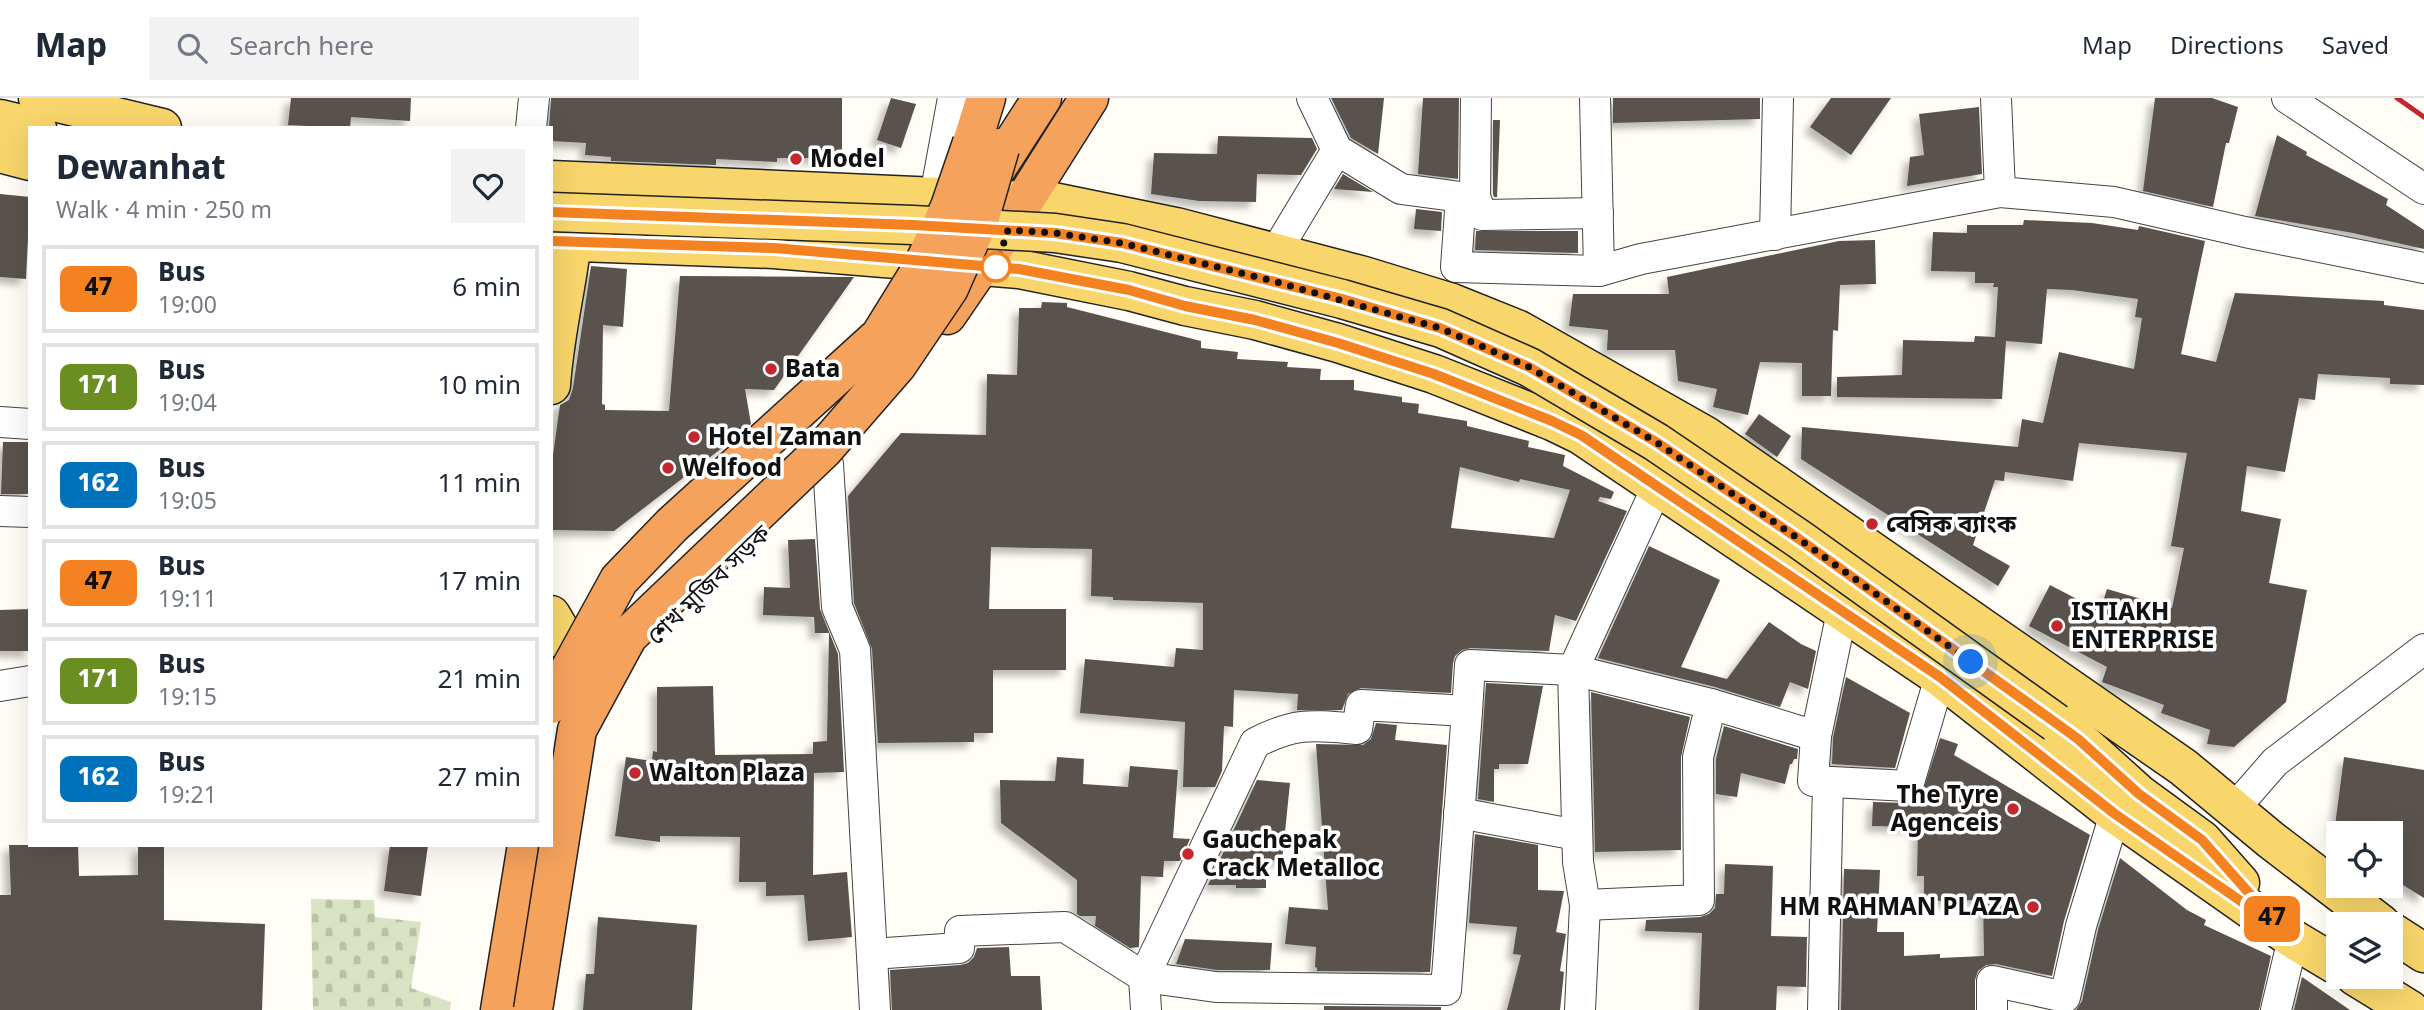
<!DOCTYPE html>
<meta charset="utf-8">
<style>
:root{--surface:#fff;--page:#f2f2f3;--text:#1f2937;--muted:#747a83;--line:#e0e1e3}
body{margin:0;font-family:Georgia,"Noto Sans Bengali",serif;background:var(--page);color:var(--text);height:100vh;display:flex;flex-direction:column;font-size:26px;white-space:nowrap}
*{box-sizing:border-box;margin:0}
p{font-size:23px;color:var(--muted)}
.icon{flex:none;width:38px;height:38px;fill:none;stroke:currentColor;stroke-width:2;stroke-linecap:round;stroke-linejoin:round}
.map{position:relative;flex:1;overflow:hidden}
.drawer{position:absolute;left:28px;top:28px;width:525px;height:721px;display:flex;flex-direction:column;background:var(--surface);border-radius:0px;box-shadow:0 7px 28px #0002}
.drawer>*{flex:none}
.badge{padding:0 14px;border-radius:10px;font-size:24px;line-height:46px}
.controls{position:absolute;left:2326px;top:723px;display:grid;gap:14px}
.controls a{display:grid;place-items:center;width:77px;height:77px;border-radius:0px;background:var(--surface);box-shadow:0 7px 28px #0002;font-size:35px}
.you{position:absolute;width:35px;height:35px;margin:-18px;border:5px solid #fff;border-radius:50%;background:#1a73e8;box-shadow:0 0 0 10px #1a73e833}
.map>.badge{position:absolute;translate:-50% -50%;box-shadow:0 0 0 4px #fff}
.round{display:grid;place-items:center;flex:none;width:74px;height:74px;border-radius:0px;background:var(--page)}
.overview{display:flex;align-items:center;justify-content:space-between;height:119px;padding:0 28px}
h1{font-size:33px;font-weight:700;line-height:52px}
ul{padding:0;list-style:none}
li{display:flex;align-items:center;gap:21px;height:88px;margin:0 14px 10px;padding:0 14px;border:4px solid var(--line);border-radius:0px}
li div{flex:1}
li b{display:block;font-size:26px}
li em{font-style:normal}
li .badge{min-width:77px;font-weight:700;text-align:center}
header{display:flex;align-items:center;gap:42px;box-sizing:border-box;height:98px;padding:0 35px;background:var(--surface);border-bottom:2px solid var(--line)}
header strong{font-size:33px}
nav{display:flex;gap:38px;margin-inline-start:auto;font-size:24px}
.search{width:490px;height:63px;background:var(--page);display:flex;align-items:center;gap:18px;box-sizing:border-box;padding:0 24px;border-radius:0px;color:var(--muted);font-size:26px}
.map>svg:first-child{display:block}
</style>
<header>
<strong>Map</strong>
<div class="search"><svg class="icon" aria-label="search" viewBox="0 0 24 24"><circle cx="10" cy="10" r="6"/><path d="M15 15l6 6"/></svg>Search here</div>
<nav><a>Map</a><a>Directions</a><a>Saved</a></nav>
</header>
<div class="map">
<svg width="2424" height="912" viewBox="0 0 2424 912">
<defs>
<pattern id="cemetery-stones" width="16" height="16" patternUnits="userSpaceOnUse" patternTransform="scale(1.75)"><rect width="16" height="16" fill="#d9e3c4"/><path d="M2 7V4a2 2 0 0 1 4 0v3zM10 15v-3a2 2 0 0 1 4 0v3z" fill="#b9c2a7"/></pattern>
<filter id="shadow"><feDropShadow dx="-6" dy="6" stdDeviation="3.5" flood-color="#0004"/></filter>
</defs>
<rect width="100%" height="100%" fill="#fffdf5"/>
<!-- cemetery -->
<path fill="url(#cemetery-stones)" d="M311,801L374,802L375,819L421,824L411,890L451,904L450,912H313Z"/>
<!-- building -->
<g fill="#5a524d" fill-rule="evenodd" filter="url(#shadow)">
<path d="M291,0H411L410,23L351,19L350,30L288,27Z"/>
<path d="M551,0H842V60H777V64L716,61V67L611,63V59L585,57L586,45L551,43V30H549Z"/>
<path d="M891,0L916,6L901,50L877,42Z"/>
<path d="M1331,0H1384L1378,56L1351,40Z"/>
<path d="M1423,0H1459L1458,81L1418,76Z"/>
<path d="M1613,0H1760V21L1613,25Z"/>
<path d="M1831,0H1891L1851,57L1810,29Z"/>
<path d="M2155,0H2212L2238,9L2229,45H2226L2213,109L2143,93Z"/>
<path d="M1979,9L1982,76L1907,88L1910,59L1924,57L1919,16Z"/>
<path d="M1493,22H1500L1497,99H1494L1493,96Z"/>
<path d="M2277,37L2307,54L2306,57L2388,101L2386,107L2424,132V151L2353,135L2255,118Z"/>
<path d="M1218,38L1312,40L1317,51L1301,77L1257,76L1256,104L1199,103L1151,96L1154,55L1217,56Z"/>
<path d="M1343,76L1373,94L1334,91Z"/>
<path d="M0,96L30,99L26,181L0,179Z"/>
<path d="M1416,111L1442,114L1441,133L1414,131Z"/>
<path d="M2024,122L2092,125L2138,132L2139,128L2205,143L2181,256L2216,264L2235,195L2384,203V207L2424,212V287L2390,286V280L2318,276L2315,302L2299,300L2285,374L2247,368L2241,413L2281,421L2269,485L2307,492L2286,604L2234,649L2207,646L2210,632L2161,615L2164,607L2102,584L2107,569L2029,528L2050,487L2100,513L2107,491L2172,510L2184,450L2171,448L2187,355L2079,345L2073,383L2005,374L2004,383L1995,382L1973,447L2010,468L1998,488L1801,361L1802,329L2018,349L2022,321L2043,325L2059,254L2134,271L2142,220L2135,219L2138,201L2072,192L2047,191L2042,246L2006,243L2002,301L1837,299V279L1902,277L1903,242L1974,244L1975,238L1995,239L1998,189H1993L1994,185H1975V174L1931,173L1933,134L1967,135V127H2023Z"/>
<path d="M1476,133H1578V155L1475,152Z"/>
<path d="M1875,142L1876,186L1840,187L1838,233L1833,232L1831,298H1802V265L1760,264L1748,317L1713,309L1717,291L1678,283L1675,252H1607L1608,232L1569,228L1573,196H1669L1667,179L1839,143Z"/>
<path d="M591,168L627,171L623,229L603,227L602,306L605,307V312L669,313L680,178L854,179L774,292L745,291L751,326L735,340L614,433L551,432V371L560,307L569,302L573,290Z"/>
<path d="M1042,204L1067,205V209L1201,243V250L1238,254L1237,261L1288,264L1287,269L1321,271L1320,282H1354V292L1402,299V304L1419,306L1418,315L1467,323V328L1529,343L1528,349L1565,357L1563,368L1614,394L1611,401L1600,399L1598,403L1627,413L1576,523L1555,517L1549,553L1471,550L1462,552L1455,558L1453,565L1451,595L1361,590L1348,596L1342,612H1297L1298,596L1234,592L1233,629L1224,628L1222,673L1215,689H1183L1185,624L1080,615L1085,561L1174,569L1176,550L1203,552V505L1113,502V499L1091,498L1092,451L991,449L989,511H1066V572H993V635H974V644L878,645L872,551L854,505L848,398L901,335L986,337L987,276L1017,277L1019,210H1041ZM1460,369L1519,384L1520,381L1570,392L1554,440L1451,430Z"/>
<path d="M1759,316L1791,338L1777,359L1745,336Z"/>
<path d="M3,344H30V396H1Z"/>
<path d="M815,441L820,511L838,556L844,674L814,675V670L813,777L847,774L852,839L808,843L804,797L766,798V784H739L740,739L660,738V744L615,738L626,659L652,663L653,653L657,654V589L713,588L715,657L813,656V644L827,643L829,535H815L814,519L763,517L764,489L790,490L788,442Z"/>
<path d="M1649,448L1720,482L1681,569L1727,581L1769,524L1801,546L1816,553L1808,591L1790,584L1780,609L1715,589L1598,560Z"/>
<path d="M30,511V553H0V512Z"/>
<path d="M1846,579L1910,615L1895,670L1832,666L1833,640Z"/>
<path d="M1486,585L1543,588L1528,666H1499V671H1494V704L1478,701Z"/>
<path d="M1591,594L1690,619L1681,659V752L1595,754Z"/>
<path d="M1376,625L1397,627L1395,642L1447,647L1430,874L1317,873V870L1315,869L1316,849L1285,846L1289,809L1328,812L1316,646L1363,647L1371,641Z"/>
<path d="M1724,628L1798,651L1797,661H1794L1792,666H1790L1785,686L1741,675L1737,699L1716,696V661Z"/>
<path d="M1940,640L1958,646L1954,657L2090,737L2064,823L2052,878L1996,866L1986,867L1978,873L1975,882V912H1841L1844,771L1880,772L1877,834H1904V858L1940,856V860L1984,858L1983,802L1924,803V778H1917L1918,729L1872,728L1873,704L1908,705L1921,699Z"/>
<path d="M1057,659L1084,661L1083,686L1128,689L1130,668L1178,672L1173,740L1190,741L1180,763H1164L1163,779L1141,778L1139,849L1130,850L1095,828L1096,818H1080L1077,816V782L1001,725L1000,682L1055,683Z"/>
<path d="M2344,659L2424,672V800L2390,779V735H2334Z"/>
<path d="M1257,682L1290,685L1282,763L1266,762V790H1236V787H1208Z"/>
<path d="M1475,736L1538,747V792L1564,793L1556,834L1566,836L1560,873L1564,874L1560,912H1507L1521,857L1513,856L1517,829L1469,825Z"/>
<path d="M9,747H78L79,778L138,777V749H164V822L265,826L262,912H0V797H11Z"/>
<path d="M390,747H428L421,798L384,793Z"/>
<path d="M2120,760L2187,812L2206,822L2204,827L2271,858L2259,912H2076L2082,903L2098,832Z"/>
<path d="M1725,766L1773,768L1771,838L1807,839L1806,889L1777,888L1776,912H1699L1702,835L1645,833L1646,822L1700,819L1709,816L1715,810L1716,796H1724Z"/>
<path d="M598,819L697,827L692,912H583L586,876H594Z"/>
<path d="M1185,841L1272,845L1270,872H1217L1176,866Z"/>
<path d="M1009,849L1011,878H1040L1042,912H892L890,872L960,867L968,865L974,859L977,850Z"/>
<path d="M2302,879L2350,912H2294Z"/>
<path d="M1324,908L1441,909V912H1324Z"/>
</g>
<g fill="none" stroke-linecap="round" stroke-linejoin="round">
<!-- minor casing -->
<g stroke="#444" stroke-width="32">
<g id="minor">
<path d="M1312,0L1337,52L1401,91L1461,99"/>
<path d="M1476,0L1475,99H1461L1456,169L1599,173L1641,161L2000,94L2114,104L2245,134L2424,170"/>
<path d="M1595,0L1599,173"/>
<path d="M1996,0L2000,94"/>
<path d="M2287,0L2424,91"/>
<path d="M531,30L534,0"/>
<path d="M935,98L953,0"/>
<path d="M1475,99L1482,117L1598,115"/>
<path d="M1775,137L1778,0"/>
<path d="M1275,155L1337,52"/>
<path d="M0,324L30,326"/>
<path d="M828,366L837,509L855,552L875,912"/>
<path d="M0,413L30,414"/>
<path d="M0,588L30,583"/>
<path d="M1711,606L1816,638L1842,514"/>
<path d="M1816,638L1813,683L1908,688L1940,579"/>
<path d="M2234,711L2275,664L2424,551"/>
<path d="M1459,715L1577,737"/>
<path d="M872,856L959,850L960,833L1065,829L1144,879L1216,889L1446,892L1467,613"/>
<path d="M1146,912L1144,879L1255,645C1296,624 1312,627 1357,631L1361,607L1467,613L1470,567L1573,572L1711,606L1698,659L1699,802L1585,807"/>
<path d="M1580,912L1585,807L1578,764L1573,572L1657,389"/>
<path d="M1823,912L1828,684"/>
<path d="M1992,912V883L2065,899L2081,828L2115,716"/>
<path d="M2276,912L2293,841"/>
</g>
</g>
<!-- major casing -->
<g stroke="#222" stroke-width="41">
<g id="major">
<path d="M38,0L162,30"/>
<path d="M0,21L37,30"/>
<path d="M0,55L30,63"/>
<path d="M551,82L1054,104L1176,129L1364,178L1452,205L1519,232L1706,338L2183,669L2271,742L2381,826"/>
<path d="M551,143L774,151L1019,171L1129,193L1185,208L1255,222L1338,245L1434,276L1552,323L1581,337L1940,579L2115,716L2293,841L2338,868"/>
<path d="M551,287C554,239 566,192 572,144"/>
<path d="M551,517L568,546"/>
<path d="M2056,625L2078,641L2139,696L2202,742L2240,785"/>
<path d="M2390,833L2424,855"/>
<path d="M2355,878L2410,912"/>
</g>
</g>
<!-- highway casing -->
<g stroke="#222" stroke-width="41">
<g id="highway">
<path d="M972,45L986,0"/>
<path d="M987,85L1042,0"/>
<path d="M947,217L1012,122L1089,0"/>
<path d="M500,912L527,747"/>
</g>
</g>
<!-- minor -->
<use href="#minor" stroke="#fff" stroke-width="30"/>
<!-- major -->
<use href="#major" stroke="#f9d66b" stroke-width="38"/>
<!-- highway -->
<use href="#highway" stroke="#f5a25d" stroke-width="38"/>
<!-- rail -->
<path stroke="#c4262e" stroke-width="5" d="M2397,0L2424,19"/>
<!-- major-bridge casing -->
<g stroke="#222" stroke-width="41" stroke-linecap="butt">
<path id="major-bridge" d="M551,114L913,127L1055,135L1122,145L1342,201L1441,230L1529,269L1656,344L1799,441L2056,625"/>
</g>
<!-- highway-bridge casing -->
<g stroke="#222" stroke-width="41" stroke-linecap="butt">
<g id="highway-bridge">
<path d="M551,606L619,482L672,427L880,238L922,170L950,109L972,45"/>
<path d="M533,912L577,632L628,538L823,352L897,267L949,190L979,122L1000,50"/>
</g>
</g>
<!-- major-bridge -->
<use href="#major-bridge" stroke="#f9d66b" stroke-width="38"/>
<!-- highway-bridge -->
<use href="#highway-bridge" stroke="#f5a25d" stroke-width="38"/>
</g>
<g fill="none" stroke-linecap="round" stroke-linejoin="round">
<!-- line casing -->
<g stroke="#fff" stroke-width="16">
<path id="line" d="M551,114L913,127L1055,135L1122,145L1342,201L1440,230L1529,269L1656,344L1799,441L2056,625L2078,641L2139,696L2202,742L2281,831L2115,716L1940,579L1581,337L1552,323L1434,276L1338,245L1255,222L1185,208L1129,192L1019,171L774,150L551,143"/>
</g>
<!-- line -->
<use href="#line" stroke="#f58220" stroke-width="10"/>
<!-- walk -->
<path stroke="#111" stroke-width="7" stroke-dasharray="0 12.6" d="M996,169L1008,132L1055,135L1122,145L1269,182L1440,230L1529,269L1656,344L1799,441L1971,564"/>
</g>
<!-- markers -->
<g fill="#c4262e" stroke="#fff" stroke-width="2.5">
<circle cx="796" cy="61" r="7"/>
<circle cx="771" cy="271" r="7"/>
<circle cx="694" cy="339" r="7"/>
<circle cx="668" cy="370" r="7"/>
<circle cx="1872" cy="426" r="7"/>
<circle cx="2057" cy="528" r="7"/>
<circle cx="635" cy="675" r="7"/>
<circle cx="2013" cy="711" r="7"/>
<circle cx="1188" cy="756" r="7"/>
<circle cx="2033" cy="809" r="7"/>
</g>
<circle fill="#fff" stroke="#f58220" stroke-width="3.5" cx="996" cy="169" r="14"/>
<g text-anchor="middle" stroke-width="7" stroke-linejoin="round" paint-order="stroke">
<!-- poi labels -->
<g font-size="24" font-weight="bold" fill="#111" stroke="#fff" text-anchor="start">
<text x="810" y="69">Model</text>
<text x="785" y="279">Bata</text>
<text x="708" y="347">Hotel Zaman</text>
<text x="682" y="378">Welfood</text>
<text x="1886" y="434">বেসিক ব্যাংক</text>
<text x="2071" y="522">ISTIAKH<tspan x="2071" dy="28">ENTERPRISE</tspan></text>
<text x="649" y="683">Walton Plaza</text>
<text x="1999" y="705" text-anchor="end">The Tyre<tspan x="1999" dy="28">Agenceis</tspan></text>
<text x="1202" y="750">Gauchepak<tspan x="1202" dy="28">Crack Metalloc</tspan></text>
<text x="2019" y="817" text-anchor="end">HM RAHMAN PLAZA</text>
</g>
<!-- street labels -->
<g font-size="24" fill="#111" stroke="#fff">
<text transform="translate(709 487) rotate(-44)" y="8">শেখ মুজিব সড়ক</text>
</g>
</g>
</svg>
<div class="controls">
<a><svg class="icon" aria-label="locate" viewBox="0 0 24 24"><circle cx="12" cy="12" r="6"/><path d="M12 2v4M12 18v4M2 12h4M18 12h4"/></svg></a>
<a><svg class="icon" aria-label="layers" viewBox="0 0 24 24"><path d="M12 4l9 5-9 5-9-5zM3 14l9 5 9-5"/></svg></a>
</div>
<div class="you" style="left:1971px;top:564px"></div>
<b class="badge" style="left:2272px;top:821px;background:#f58220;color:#111">47</b>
<section class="drawer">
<div class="overview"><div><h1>Dewanhat</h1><p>Walk · 4 min · 250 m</p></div><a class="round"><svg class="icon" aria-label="heart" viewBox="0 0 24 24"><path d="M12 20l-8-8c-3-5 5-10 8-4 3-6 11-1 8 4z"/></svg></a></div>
<ul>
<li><span class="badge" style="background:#f58220;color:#111">47</span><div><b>Bus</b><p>19:00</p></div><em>6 min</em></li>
<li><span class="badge" style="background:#6b8e23;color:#fff">171</span><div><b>Bus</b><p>19:04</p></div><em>10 min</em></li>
<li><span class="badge" style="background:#0072bc;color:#fff">162</span><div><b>Bus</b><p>19:05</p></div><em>11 min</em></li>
<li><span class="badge" style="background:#f58220;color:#111">47</span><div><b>Bus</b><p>19:11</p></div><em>17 min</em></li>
<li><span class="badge" style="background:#6b8e23;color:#fff">171</span><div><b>Bus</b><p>19:15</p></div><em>21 min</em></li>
<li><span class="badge" style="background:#0072bc;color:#fff">162</span><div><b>Bus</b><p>19:21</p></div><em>27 min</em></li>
</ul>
</section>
</div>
